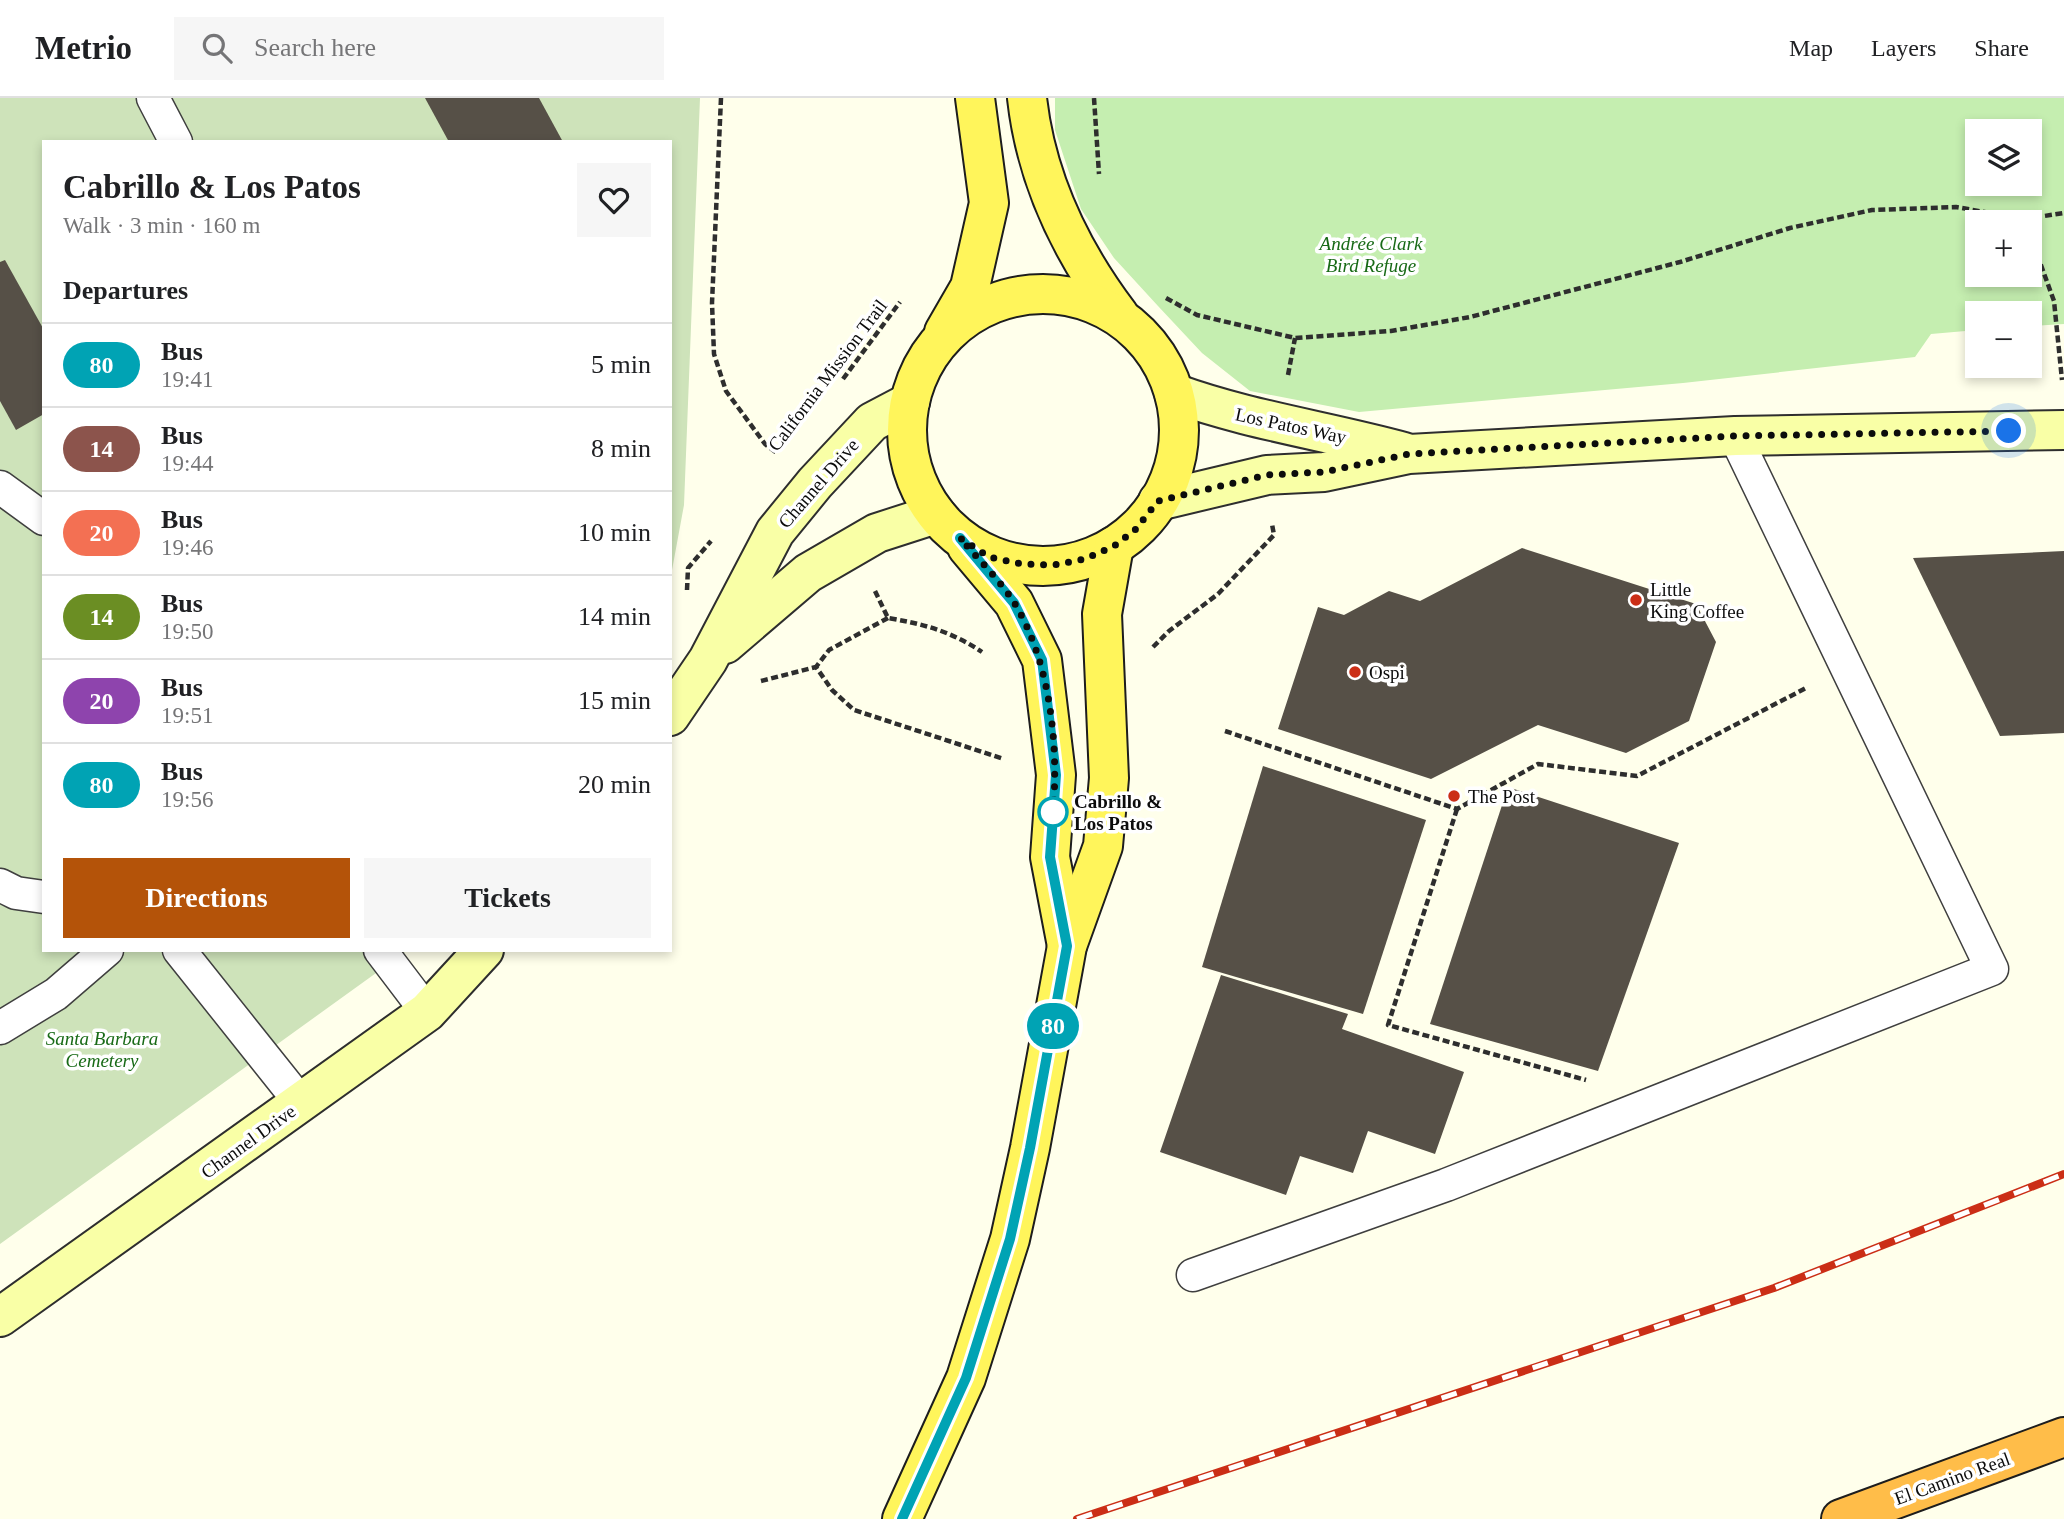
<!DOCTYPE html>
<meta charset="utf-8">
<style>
:root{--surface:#fff;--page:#f6f6f6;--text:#202124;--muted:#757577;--line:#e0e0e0;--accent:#b45309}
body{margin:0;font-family:Georgia,serif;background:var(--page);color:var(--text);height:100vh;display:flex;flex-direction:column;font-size:26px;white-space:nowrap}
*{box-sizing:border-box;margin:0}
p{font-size:23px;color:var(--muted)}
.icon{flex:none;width:38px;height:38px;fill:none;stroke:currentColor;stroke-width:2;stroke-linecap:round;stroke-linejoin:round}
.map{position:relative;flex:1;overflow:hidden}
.sheet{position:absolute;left:42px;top:42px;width:630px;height:812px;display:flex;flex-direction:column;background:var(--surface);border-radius:0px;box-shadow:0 4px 10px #0003}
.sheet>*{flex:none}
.badge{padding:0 14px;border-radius:23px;font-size:24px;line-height:46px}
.tools{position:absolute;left:1965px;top:21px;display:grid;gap:14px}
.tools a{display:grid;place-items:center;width:77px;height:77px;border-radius:0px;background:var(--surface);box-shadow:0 4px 10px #0003;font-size:35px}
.you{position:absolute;width:35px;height:35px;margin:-18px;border:5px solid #fff;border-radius:50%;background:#1a73e8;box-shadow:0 0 0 10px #1a73e833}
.map>.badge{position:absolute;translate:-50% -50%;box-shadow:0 0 0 4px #fff}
h2{padding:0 21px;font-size:26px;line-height:63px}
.round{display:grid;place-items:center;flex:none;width:74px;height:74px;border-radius:0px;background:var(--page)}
.headline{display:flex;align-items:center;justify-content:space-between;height:119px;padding:0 21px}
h1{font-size:33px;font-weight:700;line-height:52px}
.action{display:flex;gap:14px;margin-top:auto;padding:14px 21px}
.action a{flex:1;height:80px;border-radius:0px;background:var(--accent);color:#fff;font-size:28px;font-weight:700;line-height:80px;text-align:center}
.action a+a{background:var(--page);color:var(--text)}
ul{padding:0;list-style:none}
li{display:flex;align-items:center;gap:21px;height:84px;padding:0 21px;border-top:2px solid var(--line)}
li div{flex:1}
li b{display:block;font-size:26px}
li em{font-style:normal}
li .badge{min-width:77px;font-weight:700;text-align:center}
header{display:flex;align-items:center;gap:42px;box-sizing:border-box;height:98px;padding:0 35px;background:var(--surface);border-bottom:2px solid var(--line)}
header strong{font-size:33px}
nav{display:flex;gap:38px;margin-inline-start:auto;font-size:24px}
.search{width:490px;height:63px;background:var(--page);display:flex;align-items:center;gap:18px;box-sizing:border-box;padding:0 24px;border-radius:0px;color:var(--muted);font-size:26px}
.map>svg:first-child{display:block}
</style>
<header>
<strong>Metrio</strong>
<div class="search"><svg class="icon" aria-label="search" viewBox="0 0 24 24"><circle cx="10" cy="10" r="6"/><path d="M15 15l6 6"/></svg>Search here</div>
<nav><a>Map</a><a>Layers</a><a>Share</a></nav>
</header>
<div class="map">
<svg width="2064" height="1421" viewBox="0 0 2064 1421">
<rect width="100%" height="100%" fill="#ffffeb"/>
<!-- green -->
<path fill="#c5eeb0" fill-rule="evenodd" d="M1055,0H2064V226L2030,228V215H1978L1977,232L1931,236L1915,259L1683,285L1359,314L1250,293L1202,255L1158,208L1114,160L1081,111L1055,32ZM1978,33H2030V86H1978ZM1978,124H2030V177H1978Z"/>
<!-- cemetery -->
<path fill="#cee3ba" d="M0,0H700L684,407L670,483V44H44V852H408L0,1146Z"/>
<!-- building -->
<g fill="#565047">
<path d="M425,0H539L563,44H449Z"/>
<path d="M5,162L44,232V316L16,332L0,303V164Z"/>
<path d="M1522,450L1696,506L1716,544L1689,623L1626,655L1538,627L1431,681L1278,631L1318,509L1344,517L1389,493L1420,503Z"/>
<path d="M2064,453V635L2000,638L1913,460Z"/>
<path d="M1263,668L1426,722L1363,916L1202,869Z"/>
<path d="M1508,689L1679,745L1598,973L1430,926Z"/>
<path d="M1221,877L1348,916L1342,931L1464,974L1435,1056L1368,1033L1353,1075L1300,1058L1286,1097L1160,1054Z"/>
</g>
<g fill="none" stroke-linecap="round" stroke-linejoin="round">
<!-- lane casing -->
<g stroke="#3f3f3f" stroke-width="35">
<g id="lane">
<path d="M153,0L176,44"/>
<path d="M0,389L44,421"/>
<path d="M0,787L16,795L44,799"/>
<path d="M179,852L301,1005"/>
<path d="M380,852L427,914"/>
<path d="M0,930L56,896L107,852"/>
<path d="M1193,1177L1446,1087L1992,871L1735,338"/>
</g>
</g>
<!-- secondary casing -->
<g stroke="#2e2e2e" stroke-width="42">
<g id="secondary">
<path d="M1174,295C1248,322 1327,333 1404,354"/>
<path d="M1158,403L1267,377L1324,374L1409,356L1735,338L2064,332"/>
<path d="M725,546L808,475L877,435L936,416"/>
<path d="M670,618L708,562L775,434L815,385L872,324L910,304"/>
<path d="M0,1219L427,914L484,852"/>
</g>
</g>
<!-- primary casing -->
<g stroke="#1d1d1d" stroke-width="42">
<g id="primary">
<path d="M1027,0C1036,81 1070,152 1119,217"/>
<circle cx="1043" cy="332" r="136"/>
<path d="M944,234L970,189L989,105L975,0"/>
<path d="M967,449L1014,505L1042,562L1056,677L1050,759L1067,848"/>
<path d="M902,1421L966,1280L1010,1141L1030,1050L1067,848L1103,748L1109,680L1102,516L1114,448"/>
</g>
</g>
<!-- highway casing -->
<g stroke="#1d1d1d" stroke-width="42">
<path id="highway" d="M1841,1421L2064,1339"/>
</g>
<!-- path -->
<g stroke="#2e2e2e" stroke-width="4.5" stroke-dasharray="7 3.5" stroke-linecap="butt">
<path d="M721,0L712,205L714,256L726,293L765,346L778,356"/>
<path d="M1094,0L1099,76"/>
<path d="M2030,137L2054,203L2062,282"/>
<path d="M1166,200L1197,217L1295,240L1391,233L1470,219L1680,164L1790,130L1872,112L1956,109L2024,121L2064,115"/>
<path d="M1288,277L1295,240"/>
<path d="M843,281L900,204"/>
<path d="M687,492L688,470L711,443"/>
<path d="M875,493L888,520C923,526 951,533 982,554"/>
<path d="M888,520L829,552L816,569L832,592L854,612L1004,661"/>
<path d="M1153,549L1169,533L1218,496L1274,437L1272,426"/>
<path d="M761,583L816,569"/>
<path d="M1225,633L1457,711L1538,666L1637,678L1806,590"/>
<path d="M1457,711L1388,927L1586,982"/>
</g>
<!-- lane -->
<use href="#lane" stroke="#fff" stroke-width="32"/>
<!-- secondary -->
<use href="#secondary" stroke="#f9ffa6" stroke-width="38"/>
<!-- primary -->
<use href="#primary" stroke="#fff55b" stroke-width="38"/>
<!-- highway -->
<use href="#highway" stroke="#ffbd49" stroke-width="38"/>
<!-- rail casing -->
<g stroke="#cb2e16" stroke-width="8">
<path id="rail" d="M1077,1421L1774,1190L2064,1076"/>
</g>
<!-- rail -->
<use href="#rail" stroke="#fff" stroke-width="5" stroke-dasharray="16" stroke-linecap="butt"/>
</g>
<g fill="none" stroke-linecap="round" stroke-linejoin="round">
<!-- line casing -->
<g stroke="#fff" stroke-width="16">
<path id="line" d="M902,1421L966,1280L1010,1141L1030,1050L1067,848L1050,759L1056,677L1042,562L1014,505L960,440"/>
</g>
<!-- line -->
<use href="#line" stroke="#00a3b4" stroke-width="10"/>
<!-- walk -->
<path stroke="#0c0c0c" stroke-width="7" stroke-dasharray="0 12.6" d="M1053,714C1059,647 1050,564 1015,506C1001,483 978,461 960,440L989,459L1022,466L1054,467L1085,461L1114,448L1135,432L1158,403L1267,377L1324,374L1409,356L1735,338L2009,333"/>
</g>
<!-- markers -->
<g fill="#cb2e16" stroke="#fff" stroke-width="2.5">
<circle cx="1636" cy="502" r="7"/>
<circle cx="1355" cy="574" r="7"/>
<circle cx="1454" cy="698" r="7"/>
</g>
<circle fill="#fff" stroke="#00a3b4" stroke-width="3.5" cx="1053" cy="714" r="14"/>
<g text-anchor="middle" stroke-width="7" stroke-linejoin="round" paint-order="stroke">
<!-- park labels -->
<g font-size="19" font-style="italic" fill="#186a16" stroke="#fff">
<text x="1371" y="152">Andrée Clark<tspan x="1371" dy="22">Bird Refuge</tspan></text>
<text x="102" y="947">Santa Barbara<tspan x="102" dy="22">Cemetery</tspan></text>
</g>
<!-- street labels -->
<g font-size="19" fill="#0c0c0c" stroke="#fff">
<text transform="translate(827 277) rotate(-53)" y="7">California Mission Trail</text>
<text transform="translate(1291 327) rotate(12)" y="7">Los Patos Way</text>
<text transform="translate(818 385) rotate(-49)" y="7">Channel Drive</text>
<text transform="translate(248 1043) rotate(-36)" y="7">Channel Drive</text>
<text transform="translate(1952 1380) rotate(-20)" y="7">El Camino Real</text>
</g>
<!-- poi labels -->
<g font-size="19" fill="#0c0c0c" stroke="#fff" text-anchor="start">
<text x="1650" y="498">Little<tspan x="1650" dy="22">King Coffee</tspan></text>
<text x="1369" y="581">Ospi</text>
<text x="1468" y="705">The Post</text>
</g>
<!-- stop labels -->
<g font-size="19" font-weight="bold" fill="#0c0c0c" stroke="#fff" text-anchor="start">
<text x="1074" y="710">Cabrillo &amp;<tspan x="1074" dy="22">Los Patos</tspan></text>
</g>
</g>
</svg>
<div class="tools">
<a><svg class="icon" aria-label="layers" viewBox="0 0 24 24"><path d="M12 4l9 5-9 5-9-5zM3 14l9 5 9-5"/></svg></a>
<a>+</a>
<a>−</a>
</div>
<div class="you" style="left:2009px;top:333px"></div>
<b class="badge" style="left:1053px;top:928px;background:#00a3b4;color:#fff">80</b>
<section class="sheet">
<div class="headline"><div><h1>Cabrillo &amp; Los Patos</h1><p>Walk · 3 min · 160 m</p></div><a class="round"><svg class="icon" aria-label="heart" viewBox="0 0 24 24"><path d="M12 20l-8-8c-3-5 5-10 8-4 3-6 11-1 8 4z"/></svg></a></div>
<h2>Departures</h2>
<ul>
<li><span class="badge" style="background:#00a3b4;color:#fff">80</span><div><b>Bus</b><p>19:41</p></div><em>5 min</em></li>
<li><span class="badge" style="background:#8c544c;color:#fff">14</span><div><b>Bus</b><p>19:44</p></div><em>8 min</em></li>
<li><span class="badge" style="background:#f37053;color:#fff">20</span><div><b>Bus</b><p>19:46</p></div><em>10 min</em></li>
<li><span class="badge" style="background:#6b8e23;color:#fff">14</span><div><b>Bus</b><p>19:50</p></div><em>14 min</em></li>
<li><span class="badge" style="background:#8e44ad;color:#fff">20</span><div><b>Bus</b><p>19:51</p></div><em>15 min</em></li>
<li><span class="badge" style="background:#00a3b4;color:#fff">80</span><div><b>Bus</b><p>19:56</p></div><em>20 min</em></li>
</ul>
<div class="action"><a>Directions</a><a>Tickets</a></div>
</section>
</div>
